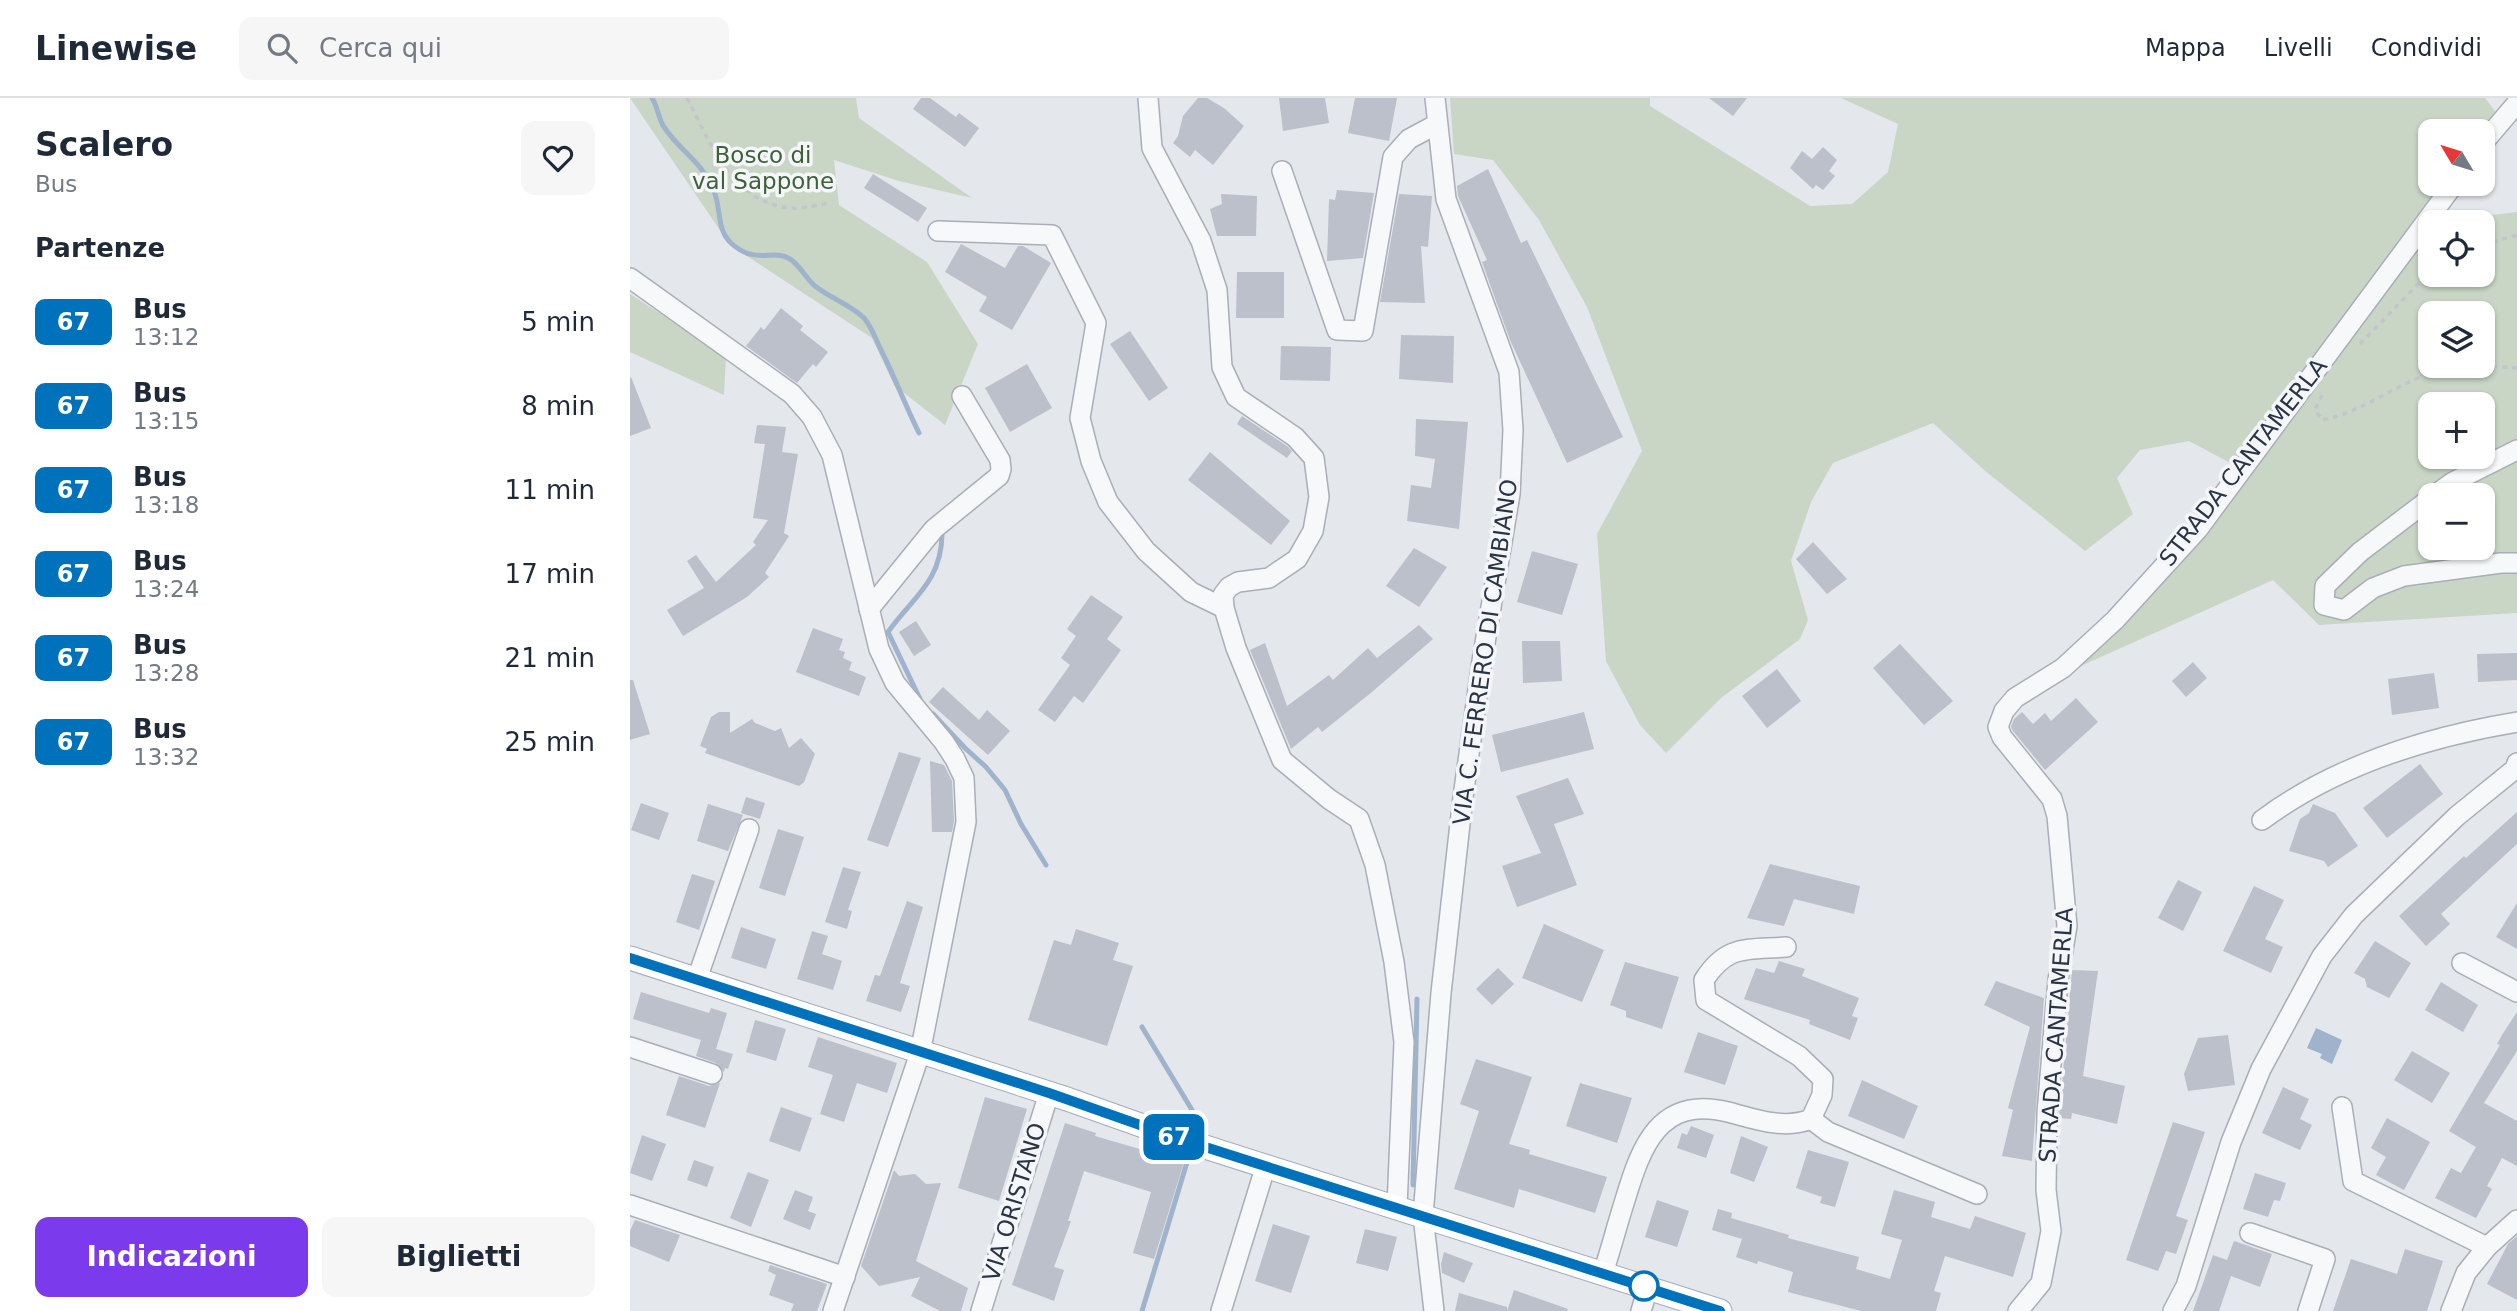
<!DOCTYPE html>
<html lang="it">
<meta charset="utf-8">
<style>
:root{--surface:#fff;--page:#f6f6f7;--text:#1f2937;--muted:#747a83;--line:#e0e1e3;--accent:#7c3aed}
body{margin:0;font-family:"DejaVu Sans",sans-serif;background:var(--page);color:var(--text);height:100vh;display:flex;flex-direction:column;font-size:26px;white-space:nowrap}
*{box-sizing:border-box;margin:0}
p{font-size:23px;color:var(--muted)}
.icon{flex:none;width:38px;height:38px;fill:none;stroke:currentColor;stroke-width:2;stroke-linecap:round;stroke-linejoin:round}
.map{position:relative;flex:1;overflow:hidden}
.panel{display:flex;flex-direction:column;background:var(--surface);width:630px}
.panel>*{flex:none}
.badge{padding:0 14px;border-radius:10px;font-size:24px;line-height:46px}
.needle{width:46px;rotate:308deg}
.tools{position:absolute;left:1788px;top:21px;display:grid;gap:14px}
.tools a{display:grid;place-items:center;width:77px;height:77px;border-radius:14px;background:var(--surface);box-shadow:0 2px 5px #0004;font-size:35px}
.map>.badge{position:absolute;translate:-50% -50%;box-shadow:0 0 0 4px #fff}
h2{padding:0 35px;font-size:26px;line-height:63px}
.round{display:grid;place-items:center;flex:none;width:74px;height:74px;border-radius:14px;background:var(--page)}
.overview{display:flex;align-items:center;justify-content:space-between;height:119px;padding:0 35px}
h1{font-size:33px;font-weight:700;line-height:52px}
.button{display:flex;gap:14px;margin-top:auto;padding:14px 35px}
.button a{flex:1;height:80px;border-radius:14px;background:var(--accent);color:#fff;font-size:28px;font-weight:700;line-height:80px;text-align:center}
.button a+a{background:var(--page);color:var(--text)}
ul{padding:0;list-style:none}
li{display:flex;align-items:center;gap:21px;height:84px;padding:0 35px}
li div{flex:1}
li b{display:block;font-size:26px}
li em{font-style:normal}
li .badge{min-width:77px;font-weight:700;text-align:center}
header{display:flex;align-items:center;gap:42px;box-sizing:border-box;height:98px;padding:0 35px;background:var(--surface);border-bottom:2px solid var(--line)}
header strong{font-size:33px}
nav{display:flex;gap:38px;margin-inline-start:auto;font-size:24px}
.search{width:490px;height:63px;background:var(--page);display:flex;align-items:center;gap:18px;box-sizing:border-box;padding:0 24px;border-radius:14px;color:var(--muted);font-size:26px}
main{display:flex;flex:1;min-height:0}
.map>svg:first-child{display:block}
</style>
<header>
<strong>Linewise</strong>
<div class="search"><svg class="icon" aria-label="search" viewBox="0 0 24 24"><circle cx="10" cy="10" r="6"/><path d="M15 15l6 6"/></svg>Cerca qui</div>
<nav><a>Mappa</a><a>Livelli</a><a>Condividi</a></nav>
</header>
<main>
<section class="panel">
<div class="overview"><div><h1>Scalero</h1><p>Bus</p></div><a class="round"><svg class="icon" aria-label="heart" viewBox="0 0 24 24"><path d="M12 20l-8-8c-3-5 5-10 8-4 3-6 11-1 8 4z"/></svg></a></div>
<h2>Partenze</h2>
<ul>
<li><span class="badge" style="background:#0072bc;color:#fff">67</span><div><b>Bus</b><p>13:12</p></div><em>5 min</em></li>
<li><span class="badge" style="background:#0072bc;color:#fff">67</span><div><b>Bus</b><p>13:15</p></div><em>8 min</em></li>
<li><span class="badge" style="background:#0072bc;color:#fff">67</span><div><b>Bus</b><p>13:18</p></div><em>11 min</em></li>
<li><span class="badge" style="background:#0072bc;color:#fff">67</span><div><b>Bus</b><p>13:24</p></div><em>17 min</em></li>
<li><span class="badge" style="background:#0072bc;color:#fff">67</span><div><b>Bus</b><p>13:28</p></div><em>21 min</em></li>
<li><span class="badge" style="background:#0072bc;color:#fff">67</span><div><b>Bus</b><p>13:32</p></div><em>25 min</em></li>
</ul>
<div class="button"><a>Indicazioni</a><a>Biglietti</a></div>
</section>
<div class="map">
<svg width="1887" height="1213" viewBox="0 0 1887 1213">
<rect width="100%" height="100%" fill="#e4e7ec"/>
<!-- green -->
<g fill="#c9d6c5" fill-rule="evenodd">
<path d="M0,0H226L229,20L342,100L269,83L204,62L209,107L297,164L348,246L315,327L264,287L242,240L100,147Z"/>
<path d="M820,0H1020V8L1180,108L1222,106L1258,74L1268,26L1211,0H1855L1867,16L1853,33H1801V86H1817L1801,125V177H1853V124H1804L1887,114V515L1689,527L1643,482L1395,593L1509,485L1606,368L1559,343L1510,352L1487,380L1503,416L1455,453L1354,372L1303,325L1203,365L1181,404L1161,463L1178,522L1170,541L1091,600L1036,655L1010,627L976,563L967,436L1012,353L957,209L909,122L863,62L824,56ZM1801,215H1853V268H1801ZM1801,306H1853V359H1801ZM1801,397H1853V450H1801Z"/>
<path d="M0,196L96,258L94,297L0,254Z"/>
</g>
<!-- water -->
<path fill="#9fb4cc" d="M1686,930L1712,942L1702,966L1690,960L1692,956L1677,950Z"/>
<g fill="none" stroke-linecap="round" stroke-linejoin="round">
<!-- stream -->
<g stroke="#9fb4cc" stroke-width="5">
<path d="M22,0C28,9 28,20 34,29C52,56 73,63 85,96C91,113 87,132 101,145C126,168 142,150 160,161C170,167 176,181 185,188C200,200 221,207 234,220C241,228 245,239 249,248C264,277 275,307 289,335"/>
<path d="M290,601L258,534C283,499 311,484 312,437"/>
<path d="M303,616L335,650L356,669L375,692L391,726L416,767"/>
<path d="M512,929L562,1012L566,1027L563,1038"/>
<path d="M783,1087L787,901"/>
<path d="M512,1213L561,1051"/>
</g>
</g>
<!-- building -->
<g fill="#bbc0ca">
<path d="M291,0H300L326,19L329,15L349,30L335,49L283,11Z"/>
<path d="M568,0H577L594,10L614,28L583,67L565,52L560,59L543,45L548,38L553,18Z"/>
<path d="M649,0H695L699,25L653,33Z"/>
<path d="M725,0H767L759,43L718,35Z"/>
<path d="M1079,0H1117L1103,18Z"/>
<path d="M1193,49L1207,62L1199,73L1205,78L1193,92L1186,87L1183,91L1160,70L1172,53L1182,61Z"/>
<path d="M858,71L891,145L897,142L993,339L937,365L880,242L852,164L857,162L828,98L827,88Z"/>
<path d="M243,76L297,110L288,124L234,90Z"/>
<path d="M707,92L744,95L733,160L697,163L699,101L705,102Z"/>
<path d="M591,96L627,98L626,138H587L580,111L592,106Z"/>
<path d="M769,96L802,98L798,149L791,148L795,205L750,204Z"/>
<path d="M331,146L375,170L388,148H393L421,165L382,232L349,213L357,199L315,174Z"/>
<path d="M607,174H654V220H606Z"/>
<path d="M151,210L173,228L170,232L198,254L186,269L183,266L167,285L116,248L131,229L134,232Z"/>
<path d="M500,233L538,290L519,303L480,246Z"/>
<path d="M771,237L824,238L823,285L769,281Z"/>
<path d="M651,248L701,249L700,283L650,282Z"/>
<path d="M397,266L422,310L380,334L355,290Z"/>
<path d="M1,279L21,330L0,338V280Z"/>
<path d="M612,318L657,348L662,353L657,360L607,326Z"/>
<path d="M786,321L838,324L829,431L777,423L781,387L801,390L805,361L785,358Z"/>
<path d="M127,327L156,329L152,354L168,356L154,435L159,438L135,475L139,479L117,499L53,538L37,512L74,490L57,463L66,457L86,484L126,447L123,444L138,422L123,420L135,346L124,345Z"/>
<path d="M580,354L660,423L641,447L558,382Z"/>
<path d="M1183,444L1217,481L1197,496L1166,461Z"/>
<path d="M784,450L817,469L789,509L756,488Z"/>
<path d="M902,453L948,466L932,517L887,504Z"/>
<path d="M461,497L493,519L477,541L491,552L453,605L444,598L425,624L408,612L440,567L431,560L446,538L437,531Z"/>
<path d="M286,523L301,547L284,558L269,534Z"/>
<path d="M789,527L803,541L742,594L692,634L688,629L661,651L620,552L635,545L657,608L699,577L703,582L738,550L747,560Z"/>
<path d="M183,530L213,541L209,552L215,554L213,560L222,564L219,572L236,579L229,598L166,574Z"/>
<path d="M892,543H930L932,583L893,585Z"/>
<path d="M1270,546L1323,603L1294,627L1243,570Z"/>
<path d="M1887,555V582L1848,584L1847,556Z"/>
<path d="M1563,564L1577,580L1556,599L1542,583Z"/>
<path d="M1147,571L1171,603L1137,630L1112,598Z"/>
<path d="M1804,575L1809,610L1762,617L1758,581Z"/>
<path d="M0,582H3L20,636L0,642Z"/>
<path d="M313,589L349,622L357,612L380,633L358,657L299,604Z"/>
<path d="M1446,600L1468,624L1415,672L1383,633L1381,629L1384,621L1392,614L1403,626L1415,615L1421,623Z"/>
<path d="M89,614H100V635L122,621L125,625L145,633L151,630L159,650L171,640L185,656L174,684L169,688L75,655L77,651L70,648L81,619Z"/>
<path d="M954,614L964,651L871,674L862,637Z"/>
<path d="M269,654L291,660L258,749L237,742Z"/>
<path d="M300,663L314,667L322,683L324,723L322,734H302Z"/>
<path d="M1790,666L1813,696L1757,740L1733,710Z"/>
<path d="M938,680L954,716L924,726L947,787L887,809L872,768L911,755L886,698Z"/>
<path d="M116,699L135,705L130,721L111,715Z"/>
<path d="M11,705L39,715L29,742L1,732Z"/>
<path d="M78,706L113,717L98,753L67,743Z"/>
<path d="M1683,706L1705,715L1728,748L1698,769L1694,763L1659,753L1670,721L1679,715Z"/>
<path d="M1887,714V746L1811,816L1820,826L1796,848L1769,818L1834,758L1836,760Z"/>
<path d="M148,731L174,739L155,798L129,790Z"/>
<path d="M1140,766L1230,788L1224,816L1164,801L1154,828L1117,820Z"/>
<path d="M213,769L231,774L218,812L222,813L217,831L195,824Z"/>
<path d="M62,776L85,783L69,832L46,824Z"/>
<path d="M1548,782L1572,794L1553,833L1528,820Z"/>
<path d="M1624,788L1654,802L1635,841L1653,849L1641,875L1593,853Z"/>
<path d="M277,803L293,809L270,885L280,888L271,914L236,903L245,877L250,878Z"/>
<path d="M1887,805V851L1866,839Z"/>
<path d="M914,826L974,852L952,904L892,880Z"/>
<path d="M111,829L146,841L136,871L101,860Z"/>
<path d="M446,831L489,845L483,862L503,868L477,948L398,922L424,842L441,847Z"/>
<path d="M182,833L198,838L192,856L212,863L203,892L167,881Z"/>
<path d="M1745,843L1781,865L1759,900L1737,889L1735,881L1724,875Z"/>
<path d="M1149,863L1175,871L1172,878L1229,900L1222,918L1228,920L1220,942L1179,926L1180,922L1114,901L1126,870L1144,875Z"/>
<path d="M995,864L1049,879L1032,931L996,919V913L980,907Z"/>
<path d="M868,870L884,886L862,907L846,891Z"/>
<path d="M1442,872L1468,873L1453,978L1495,988L1487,1026L1442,1015L1441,1021L1429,1020Z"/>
<path d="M1366,883L1414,900L1402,1063L1372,1058L1383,1012L1378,1010L1400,929L1354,907Z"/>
<path d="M1811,884L1848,907L1833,934L1795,912Z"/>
<path d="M11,894L79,915L81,910L97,915L86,951L103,956L98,971L95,970L94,974L86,965L66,958L71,942L3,921Z"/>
<path d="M1887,914V953L1854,1005L1887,1023V1068L1872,1060L1857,1088L1862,1091L1846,1120L1805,1100L1821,1070L1831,1075L1846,1049L1819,1033L1870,947L1867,946L1872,937Z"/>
<path d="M125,922L156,931L146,963L116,954Z"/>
<path d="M1068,934L1108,948L1095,987L1054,974Z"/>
<path d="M1598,937L1605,987L1558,993L1554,976L1568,940Z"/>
<path d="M188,939L267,965L257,995L227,985L214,1024L190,1016L203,977L178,969Z"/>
<path d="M1782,953L1820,975L1802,1005L1764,982Z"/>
<path d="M846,961L902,979L879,1046L900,1052L899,1056L977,1079L965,1115L889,1091L884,1110L824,1091L849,1013L830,1006Z"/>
<path d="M49,978L79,988L90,985L75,1030L36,1017Z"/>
<path d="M1232,982L1288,1008L1274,1041L1218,1018Z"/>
<path d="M950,985L1002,1000L987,1045L936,1028Z"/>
<path d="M1653,989L1679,1001L1670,1021L1682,1027L1670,1052L1632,1035Z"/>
<path d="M355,999L397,1011L369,1103L328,1090Z"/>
<path d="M151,1009L182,1020L170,1054L139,1043Z"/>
<path d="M1757,1020L1800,1044L1774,1092L1746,1077L1756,1059L1741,1050Z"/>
<path d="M1543,1024L1575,1034L1546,1118L1558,1122L1546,1156L1536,1153L1528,1173L1496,1162Z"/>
<path d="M435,1025L466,1035L465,1038L554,1064L524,1161L503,1155L521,1094L454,1073L438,1123H441L424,1169L434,1172L424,1203L382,1187Z"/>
<path d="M1061,1028L1084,1037L1076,1060L1047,1050L1052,1035L1057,1037Z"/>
<path d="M12,1037L36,1046L22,1083L0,1075Z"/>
<path d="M1111,1038L1138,1049L1124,1084L1100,1075Z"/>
<path d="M1178,1052L1219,1064L1205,1109L1190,1105L1192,1099L1166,1090Z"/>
<path d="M64,1062L84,1069L77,1089L57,1082Z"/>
<path d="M264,1072L269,1078L285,1076L296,1086L311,1085L286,1163L338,1190L331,1213H310L281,1198L290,1179L249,1188L231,1168Z"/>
<path d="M118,1074L139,1082L121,1129L100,1120Z"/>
<path d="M1625,1075L1656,1085L1650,1103L1644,1102L1638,1119L1613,1111Z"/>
<path d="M165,1092L183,1099L178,1113L186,1116L180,1132L153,1121Z"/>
<path d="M1264,1092L1305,1104L1301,1119L1340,1131L1345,1118L1396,1135L1383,1179L1315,1158L1304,1193L1311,1195L1306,1213H1231L1158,1194L1163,1174L1128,1163L1127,1166L1106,1159L1112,1141L1082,1132L1088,1111L1102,1115L1101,1120L1159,1137L1158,1140L1229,1159L1226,1171L1260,1181L1272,1142L1251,1136Z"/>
<path d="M1027,1102L1059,1113L1047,1149L1015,1139Z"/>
<path d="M5,1122L50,1137L39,1164L0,1148V1133Z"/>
<path d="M643,1126L680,1138L661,1195L625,1183Z"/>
<path d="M735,1131L767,1139L758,1173L726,1165Z"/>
<path d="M1887,1138V1202L1857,1186L1878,1146Z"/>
<path d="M1604,1143L1642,1156L1630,1189L1601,1178L1589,1213H1563L1583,1157L1597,1162Z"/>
<path d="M1775,1151L1813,1163L1797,1213H1703L1721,1161L1767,1176Z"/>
<path d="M814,1154L843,1165L834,1185L812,1175L811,1166Z"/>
<path d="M140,1167L197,1186L187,1213H161L164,1206L139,1197L146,1177L138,1173Z"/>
<path d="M884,1192L938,1211L937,1213H877Z"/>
<path d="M829,1195L877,1209V1213H825Z"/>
</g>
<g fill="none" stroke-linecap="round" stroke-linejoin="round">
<!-- minor casing -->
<g stroke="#a9aeb7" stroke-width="22">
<g id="minor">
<path d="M518,0L522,50L571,143L587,192L592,269L606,299L665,339L684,360L689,399L683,433L667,461L639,480L608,484L599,489L593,497L594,510L606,550L652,662L699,701L729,721L745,767L764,864L774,944L767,1109"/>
<path d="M1853,45L1887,5"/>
<path d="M652,73L707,232L733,233L763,59L779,41L807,26"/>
<path d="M308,133L422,137L466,225L450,320L461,363L478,404L516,453L561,494L594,510"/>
<path d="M0,180L162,296L182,319L202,357L249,551L265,585L314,644L325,661L334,680L336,724L290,955L203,1213"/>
<path d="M1805,397L1823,384L1887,352"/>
<path d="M1801,400L1730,454L1695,488L1694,507L1714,512L1743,490L1774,478L1871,465H1887"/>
<path d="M239,511L304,431L369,378L371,371L370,362L332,298"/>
<path d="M1632,722C1706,667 1796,639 1887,624"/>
<path d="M1832,865L1887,894"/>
<path d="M67,881L119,731"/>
<path d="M0,949L82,976"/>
<path d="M1712,1009L1723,1083L1857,1149"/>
<path d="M1181,1021L1198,1034L1347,1096"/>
<path d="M0,1107L215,1179"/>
<path d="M1620,1135L1695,1161L1678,1213"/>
<path d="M973,1175C981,1151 987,1127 995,1102C1011,1049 1029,997 1098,1014C1125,1021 1154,1032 1181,1021L1192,997L1193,981L1169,958L1076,902L1074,882C1097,846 1117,852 1156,849"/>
<path d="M351,1213L419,995"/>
<path d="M591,1213L636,1067"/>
<path d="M804,1213L793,1118L811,895L833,699L852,563L880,396L883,332L879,274L816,101L805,0"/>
<path d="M1011,1213L1018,1190"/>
<path d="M1388,1213L1411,1185L1421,1133L1416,1092L1417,1015L1428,882L1437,828L1427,718L1422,701L1372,639L1368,629L1374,613L1385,600L1433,570L1485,522L1568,431L1824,86"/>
<path d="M1543,1213L1556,1188L1601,1044L1631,971L1692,858L1724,817L1827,718L1885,671L1887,665"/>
<path d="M1821,1213L1836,1175L1857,1149L1887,1122"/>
</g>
</g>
<!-- major casing -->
<g stroke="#a3abb8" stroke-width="25">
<path id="major" d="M0,860L437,1001L547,1040L1090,1213"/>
</g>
<!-- path -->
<g stroke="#c2c5cb" stroke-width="3.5" stroke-dasharray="5 5" stroke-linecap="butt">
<path d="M57,0C81,46 102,105 161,110C173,111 187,107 199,105"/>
<path d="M1853,147L1887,137"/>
<path d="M1730,246L1786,188L1801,177"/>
<path d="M1692,297L1685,312L1692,322C1738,313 1775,278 1822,269C1842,265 1867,269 1887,270"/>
</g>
<!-- minor -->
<use href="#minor" stroke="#f7f8fa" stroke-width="19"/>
<!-- major -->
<use href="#major" stroke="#fff" stroke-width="23"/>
</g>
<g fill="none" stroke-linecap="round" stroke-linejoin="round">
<!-- line casing -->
<g stroke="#fff" stroke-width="16">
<path id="line" d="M0,860L419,995L547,1040L1090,1213"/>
</g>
<!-- line -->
<use href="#line" stroke="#0072bc" stroke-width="10"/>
</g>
<!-- markers -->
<circle fill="#fff" stroke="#0072bc" stroke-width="3.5" cx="1014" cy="1188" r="14"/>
<g text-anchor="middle" stroke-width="7" stroke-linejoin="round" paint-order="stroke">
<!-- park labels -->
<g font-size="23" fill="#3f6138" stroke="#f4f6f9">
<text x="133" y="65">Bosco di<tspan x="133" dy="26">val Sappone</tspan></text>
</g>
<!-- street labels -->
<g font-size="23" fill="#2b3445" stroke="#f4f6f9">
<text transform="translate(1613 364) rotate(-52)" y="8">STRADA CANTAMERLA</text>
<text transform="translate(855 554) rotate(-82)" y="8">VIA C. FERRERO DI CAMBIANO</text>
<text transform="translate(1426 937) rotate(-86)" y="8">STRADA CANTAMERLA</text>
<text transform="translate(384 1104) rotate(-73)" y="8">VIA ORISTANO</text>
</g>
</g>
</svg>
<div class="tools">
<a><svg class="needle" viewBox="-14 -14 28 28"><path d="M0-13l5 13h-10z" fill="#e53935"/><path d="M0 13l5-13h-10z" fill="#747a83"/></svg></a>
<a><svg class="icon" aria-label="locate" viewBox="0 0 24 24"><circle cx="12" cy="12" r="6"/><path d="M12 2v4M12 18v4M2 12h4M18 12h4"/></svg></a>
<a><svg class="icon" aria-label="layers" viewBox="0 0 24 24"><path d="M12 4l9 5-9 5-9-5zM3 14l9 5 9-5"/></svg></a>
<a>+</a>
<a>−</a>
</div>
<b class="badge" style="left:544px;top:1039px;background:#0072bc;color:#fff">67</b>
</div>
</main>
